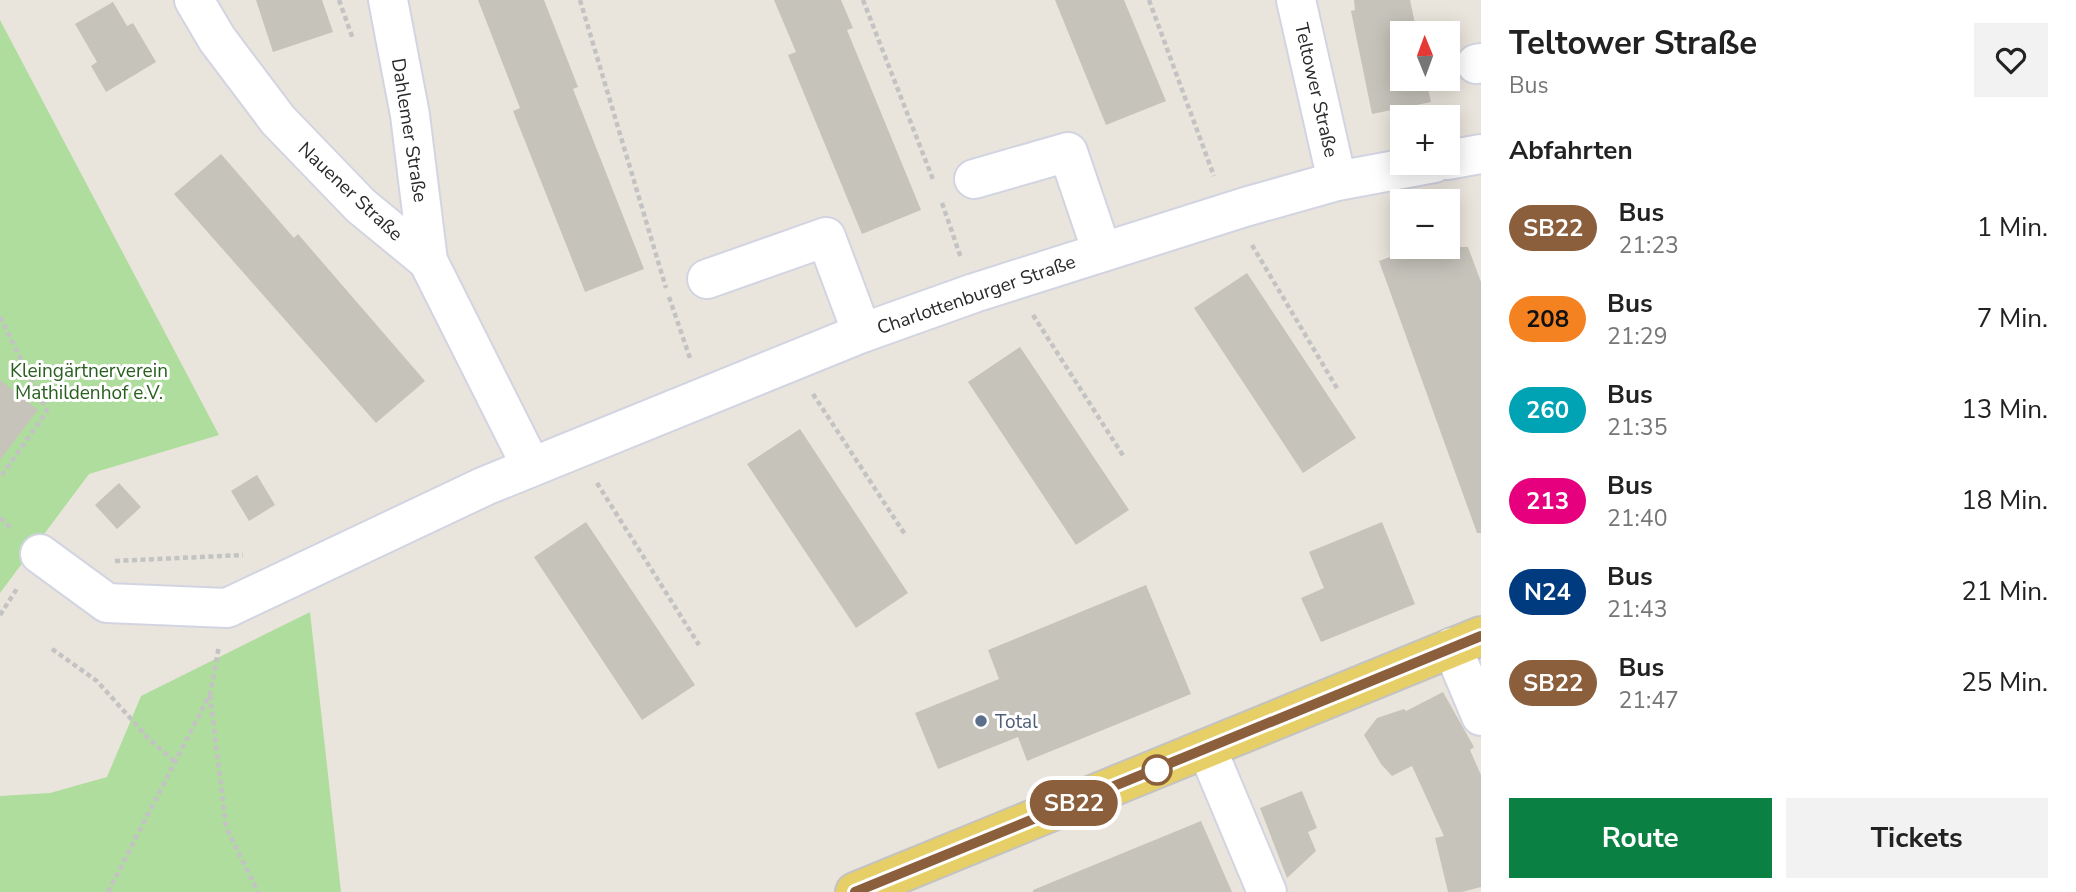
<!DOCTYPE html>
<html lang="de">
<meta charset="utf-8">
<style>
:root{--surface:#fff;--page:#f2f2f2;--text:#222;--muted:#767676;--accent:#0b8043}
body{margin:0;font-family:"Nunito Sans",sans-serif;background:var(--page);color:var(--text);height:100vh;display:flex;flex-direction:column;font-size:26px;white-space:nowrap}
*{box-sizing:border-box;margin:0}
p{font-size:23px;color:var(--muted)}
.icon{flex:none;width:38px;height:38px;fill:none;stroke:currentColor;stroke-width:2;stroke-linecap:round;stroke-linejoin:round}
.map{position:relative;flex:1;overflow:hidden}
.sheet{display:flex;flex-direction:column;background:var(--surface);width:595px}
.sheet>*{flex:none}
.badge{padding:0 14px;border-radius:23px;font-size:24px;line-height:46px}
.needle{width:46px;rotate:359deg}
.fabs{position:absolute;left:1390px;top:21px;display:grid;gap:14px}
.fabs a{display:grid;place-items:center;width:70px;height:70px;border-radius:0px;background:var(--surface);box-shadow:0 4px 18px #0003;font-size:35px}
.map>.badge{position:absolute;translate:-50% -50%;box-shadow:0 0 0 4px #fff}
h2{padding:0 28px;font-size:26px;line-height:63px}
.round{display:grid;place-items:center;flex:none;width:74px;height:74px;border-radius:0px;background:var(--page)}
.summary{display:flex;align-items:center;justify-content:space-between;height:119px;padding:0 28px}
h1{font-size:33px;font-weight:700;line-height:52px}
.cta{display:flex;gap:14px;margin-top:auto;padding:14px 28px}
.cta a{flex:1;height:80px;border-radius:0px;background:var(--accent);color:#fff;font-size:28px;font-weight:700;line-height:80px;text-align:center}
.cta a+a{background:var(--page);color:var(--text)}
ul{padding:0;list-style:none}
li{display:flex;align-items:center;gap:21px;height:91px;padding:0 28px}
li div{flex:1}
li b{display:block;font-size:26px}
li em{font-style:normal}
li .badge{min-width:77px;font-weight:700;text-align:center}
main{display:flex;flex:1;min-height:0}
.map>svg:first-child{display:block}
</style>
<main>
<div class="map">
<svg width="1481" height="892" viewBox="0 0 1481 892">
<rect width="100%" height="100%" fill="#eae5dc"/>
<!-- green -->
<g fill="#afdd9d">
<path d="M0,20L219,435L89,474L0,593Z"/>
<path d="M310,612L341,892H0V796L50,793L107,777L141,696Z"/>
</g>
<!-- building -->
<g fill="#c6c3bb">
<path d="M256,0H322L333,32L273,52Z"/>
<path d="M478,0H544L578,87L573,89L644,269L585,292L513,111L520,108Z"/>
<path d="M774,0H841L853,28L847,30L921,210L862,234L788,55L796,52Z"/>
<path d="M1055,0H1124L1166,101L1106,125Z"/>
<path d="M1354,0H1410L1417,33H1402V79H1426L1431,102L1372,114L1351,11L1355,10Z"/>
<path d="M113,2L127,26L133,23L156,62L106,92L91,66L97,62L75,24Z"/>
<path d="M221,154L294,238L298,234L425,381L376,423L174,194Z"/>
<path d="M1417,247H1468L1481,282V533H1477L1379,261Z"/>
<path d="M1247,273L1356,438L1303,473L1194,308Z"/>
<path d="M1020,347L1129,510L1076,545L968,382Z"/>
<path d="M0,380L38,410L0,460Z"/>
<path d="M800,429L908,593L856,628L747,464Z"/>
<path d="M257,475L275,505L249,521L231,491Z"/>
<path d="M119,483L141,507L117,529L95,505Z"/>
<path d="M586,522L695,685L642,720L534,557Z"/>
<path d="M1382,522L1415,604L1321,642L1301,598L1324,588L1309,552Z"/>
<path d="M1146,585L1191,694L1027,761L1018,737L938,769L915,713L999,679L988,650Z"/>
<path d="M1443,692L1474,747L1470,750L1481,775V887L1462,892H1448L1435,838L1444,836L1412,766L1392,776L1381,764L1364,735L1377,718L1404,709L1406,711Z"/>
<path d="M1302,791L1317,828L1308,832L1316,851L1287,878L1260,808Z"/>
<path d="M1201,821L1232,892H1033V890Z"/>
</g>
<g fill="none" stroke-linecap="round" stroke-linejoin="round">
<!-- minor casing -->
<g stroke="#d2d4e1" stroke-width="42">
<g id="minor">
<path d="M194,0L217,39L278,120L361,206L428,261L531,466"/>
<path d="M388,0L410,115L428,261"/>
<path d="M1296,0L1337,181"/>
<path d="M1476,64L1481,63"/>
<path d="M1447,160L1481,154"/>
<path d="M974,179L1068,152L1102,252"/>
<path d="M707,279L826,237L862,333"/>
<path d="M40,554L107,603L227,608L485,486L862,333L974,293L1245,207L1337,181L1434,163"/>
<path d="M1452,647L1481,716"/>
<path d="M1207,749L1267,892"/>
</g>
</g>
<!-- major casing -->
<g stroke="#c3c3c3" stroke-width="42">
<path id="major" d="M855,892L1481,636"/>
</g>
<!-- path -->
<g stroke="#c3c3c3" stroke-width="4.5" stroke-dasharray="5 3.5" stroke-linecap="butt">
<path d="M339,0L353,39"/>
<path d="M580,0L666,288"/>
<path d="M863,0L934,182"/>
<path d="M1149,0L1214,176"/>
<path d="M942,203L961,258"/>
<path d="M1252,245L1338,390"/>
<path d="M669,297L691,361"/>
<path d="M1033,315L1124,457"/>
<path d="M0,317L47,411L0,478"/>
<path d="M813,394L906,536"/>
<path d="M597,483L699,645"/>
<path d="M0,518L12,529"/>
<path d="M115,561L243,555"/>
<path d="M0,615L18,587"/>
<path d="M52,649L97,681L148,738L174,761"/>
<path d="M210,695L226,827L258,892"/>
<path d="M108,892L210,694L219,646"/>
</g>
<!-- minor -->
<use href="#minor" stroke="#fff" stroke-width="38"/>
<!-- major -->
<use href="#major" stroke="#e5cf66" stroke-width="38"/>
</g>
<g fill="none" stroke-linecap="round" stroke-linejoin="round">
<!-- line casing -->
<g stroke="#fff" stroke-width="16">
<path id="line" d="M855,892L1481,636"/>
</g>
<!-- line -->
<use href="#line" stroke="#8b5e3c" stroke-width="10"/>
</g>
<!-- markers -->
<circle fill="#5c6f8a" stroke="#fff" stroke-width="2.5" cx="981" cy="721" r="7"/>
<circle fill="#fff" stroke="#8b5e3c" stroke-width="3.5" cx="1157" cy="770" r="14"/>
<g text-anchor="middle" stroke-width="6" stroke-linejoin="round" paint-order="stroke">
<!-- street labels -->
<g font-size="19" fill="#292929" stroke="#fff">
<text transform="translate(1317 90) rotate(77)" y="7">Teltower Straße</text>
<text transform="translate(410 130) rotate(81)" y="7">Dahlemer Straße</text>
<text transform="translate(351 191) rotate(43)" y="7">Nauener Straße</text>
<text transform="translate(976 294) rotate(-19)" y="7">Charlottenburger Straße</text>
</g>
<!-- park labels -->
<g font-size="19" fill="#29601f" stroke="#fff">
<text x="89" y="377">Kleingärtnerverein<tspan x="89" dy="22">Mathildenhof e.V.</tspan></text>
</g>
<!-- service labels -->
<g font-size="19" fill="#4e5e75" stroke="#fff" text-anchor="start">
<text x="995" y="728">Total</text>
</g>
</g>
</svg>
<div class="fabs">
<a><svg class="needle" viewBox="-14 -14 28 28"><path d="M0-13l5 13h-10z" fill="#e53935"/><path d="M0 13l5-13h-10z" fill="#767676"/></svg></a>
<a>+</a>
<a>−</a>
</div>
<b class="badge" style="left:1074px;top:803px;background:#8b5e3c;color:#fff">SB22</b>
</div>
<section class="sheet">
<div class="summary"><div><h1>Teltower Straße</h1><p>Bus</p></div><a class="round"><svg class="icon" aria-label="heart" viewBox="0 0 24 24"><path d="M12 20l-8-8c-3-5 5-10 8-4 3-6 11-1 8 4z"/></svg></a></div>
<h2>Abfahrten</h2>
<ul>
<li><span class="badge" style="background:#8b5e3c;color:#fff">SB22</span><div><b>Bus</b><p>21:23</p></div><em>1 Min.</em></li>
<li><span class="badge" style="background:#f58220;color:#111">208</span><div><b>Bus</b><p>21:29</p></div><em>7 Min.</em></li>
<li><span class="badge" style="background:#00a3b4;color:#fff">260</span><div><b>Bus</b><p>21:35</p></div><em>13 Min.</em></li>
<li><span class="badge" style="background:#e6007e;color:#fff">213</span><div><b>Bus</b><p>21:40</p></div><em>18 Min.</em></li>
<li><span class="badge" style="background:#003b80;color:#fff">N24</span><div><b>Bus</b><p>21:43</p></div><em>21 Min.</em></li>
<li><span class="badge" style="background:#8b5e3c;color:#fff">SB22</span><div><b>Bus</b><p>21:47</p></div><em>25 Min.</em></li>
</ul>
<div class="cta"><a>Route</a><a>Tickets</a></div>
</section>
</main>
